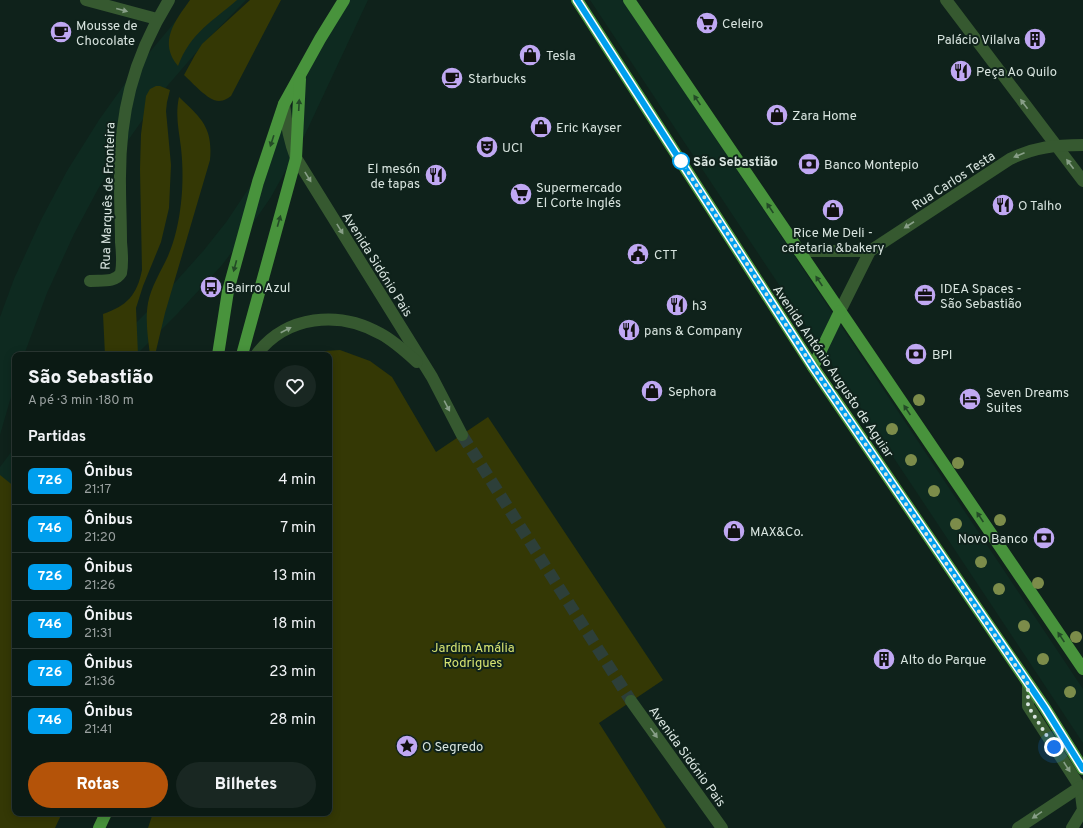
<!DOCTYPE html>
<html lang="pt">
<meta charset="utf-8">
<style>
:root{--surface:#0b1a14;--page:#192722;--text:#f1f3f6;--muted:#9aa1a0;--line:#2b3834;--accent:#b45309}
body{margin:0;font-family:Overpass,sans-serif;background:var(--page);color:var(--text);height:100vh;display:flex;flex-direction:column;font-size:15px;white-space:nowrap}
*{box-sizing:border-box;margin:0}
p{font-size:13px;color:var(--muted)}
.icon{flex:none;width:22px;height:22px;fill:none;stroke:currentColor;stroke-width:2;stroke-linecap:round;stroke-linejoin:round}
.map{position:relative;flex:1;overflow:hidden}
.drawer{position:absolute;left:12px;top:352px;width:320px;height:464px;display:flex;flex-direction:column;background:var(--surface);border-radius:8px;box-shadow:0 2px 10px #0003,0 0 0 1px var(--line)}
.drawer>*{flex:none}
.badge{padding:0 8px;border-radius:6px;font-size:14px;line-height:26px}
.you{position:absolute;width:20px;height:20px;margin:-10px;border:3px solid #fff;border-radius:50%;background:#1a73e8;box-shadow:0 0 0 6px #1a73e833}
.map>.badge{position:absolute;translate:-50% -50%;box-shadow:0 0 0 2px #fff}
h2{padding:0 16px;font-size:15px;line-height:36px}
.round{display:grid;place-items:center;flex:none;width:42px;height:42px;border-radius:21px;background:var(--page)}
.headline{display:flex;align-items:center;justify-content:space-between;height:68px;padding:0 16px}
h1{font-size:19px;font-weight:800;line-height:30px}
.button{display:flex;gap:8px;margin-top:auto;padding:8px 16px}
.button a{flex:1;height:46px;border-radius:24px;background:var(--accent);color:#fff;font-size:16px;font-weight:800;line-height:46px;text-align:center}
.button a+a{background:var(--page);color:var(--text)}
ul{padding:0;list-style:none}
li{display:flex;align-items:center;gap:12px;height:48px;padding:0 16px;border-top:1px solid var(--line)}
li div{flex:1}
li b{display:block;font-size:15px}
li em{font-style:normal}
li .badge{min-width:44px;font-weight:700;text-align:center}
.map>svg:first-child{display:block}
</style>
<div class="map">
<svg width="1083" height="828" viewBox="0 0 1083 828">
<rect width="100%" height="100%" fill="#0f221b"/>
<!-- built -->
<g fill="#0e2a20">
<path d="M196,0H246L206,41L162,92L129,139L98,189L74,234L47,293L24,355H15V383L0,435V317L14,279L42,218L67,171L99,120L134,71L179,17Z"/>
<path d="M343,0H368L302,141L271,197L245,235L222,265L178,313L136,355H104L162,297L204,250L227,221L251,185L281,130Z"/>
<path d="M590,0H624L1083,689V743Z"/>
<path d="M15,447V501L0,531V467Z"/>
</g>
<!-- green -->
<g fill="#343805">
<path d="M190,0H237C212,22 191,32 178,66C158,42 175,21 190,0Z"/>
<path d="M250,0H281L231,96C228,98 224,101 219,101C208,101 192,82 184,75L195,55L202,44Z"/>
<path d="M156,86H160L170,90L167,102L166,111L171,165L169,208L161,242L143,286L136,308L138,355H105L103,314C127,306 137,295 142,270L140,169L141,134L146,96L150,89Z"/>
<path d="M179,97C201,118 213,127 210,160L165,313L155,355H150C148,338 145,320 148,303C151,287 161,271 168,256C175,240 179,221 181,203C183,185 183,166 181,148C179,130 175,116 179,97Z"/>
<path d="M340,350L370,361L392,377L436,452L488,417L663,680L599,723L666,828H148L153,813H329V355H306L310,352Z"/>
<path d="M0,475L15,487V813H62L55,828H0Z"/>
</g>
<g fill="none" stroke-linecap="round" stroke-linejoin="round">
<!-- minor-tunnel -->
<path stroke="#2d3f39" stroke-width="12" stroke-dasharray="12 6" stroke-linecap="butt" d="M462,435L631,701"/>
<!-- minor -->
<g stroke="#365930" stroke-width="12">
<path d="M86,0L157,19"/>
<path d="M946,0L1083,181"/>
<path d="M284,104C286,123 289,140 296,158L432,377L462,435"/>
<path d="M799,251H870"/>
<path d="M90,281C101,280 115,283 121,273C123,263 122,252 121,242C121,223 120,204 120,185C119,115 132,60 169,0"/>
<path d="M840,311L870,251L1010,159C1035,147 1055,145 1083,145"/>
<path d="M256,355C286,315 339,310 381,334C394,341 406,352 417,362"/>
<path d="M1028,684V706L1080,787L1083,810L1072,828"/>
<path d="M631,701L722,828"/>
<path d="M1018,828L1080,787"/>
</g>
<!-- major -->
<g stroke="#48933c" stroke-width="12">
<path d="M577,0L813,367L1045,708L1083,769"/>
<path d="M629,0L1083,669"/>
<path d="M218,355L228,291L258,182L284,104L320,39L344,0"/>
<path d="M242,355L296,158L300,79"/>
<path d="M813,367L840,311"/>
<path d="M99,828L106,813"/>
</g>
</g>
<!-- trees -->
<g fill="#7c8c4a">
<circle cx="919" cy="400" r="6"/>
<circle cx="892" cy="429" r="6"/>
<circle cx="911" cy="460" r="6"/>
<circle cx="958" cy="463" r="6"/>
<circle cx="934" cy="491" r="6"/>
<circle cx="1000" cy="520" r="6"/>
<circle cx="956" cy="524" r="6"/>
<circle cx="981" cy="562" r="6"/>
<circle cx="1038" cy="583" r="6"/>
<circle cx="999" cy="589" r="6"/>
<circle cx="1024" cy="626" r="6"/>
<circle cx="1076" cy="637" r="6"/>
<circle cx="1043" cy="659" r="6"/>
<circle cx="1070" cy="692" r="6"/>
</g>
<!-- one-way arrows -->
<defs><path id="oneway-solid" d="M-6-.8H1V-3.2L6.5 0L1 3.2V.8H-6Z"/></defs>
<g fill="#889f88">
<use href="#oneway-solid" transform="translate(122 10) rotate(15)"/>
<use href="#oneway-solid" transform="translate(1024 104) rotate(-127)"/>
<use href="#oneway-solid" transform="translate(1019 155) rotate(157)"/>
<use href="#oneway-solid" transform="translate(1070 164) rotate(-127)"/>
<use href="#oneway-solid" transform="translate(308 177) rotate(58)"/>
<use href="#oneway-solid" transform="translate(909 225) rotate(147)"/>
<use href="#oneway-solid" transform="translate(340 229) rotate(58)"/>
<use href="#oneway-solid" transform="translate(286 330) rotate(-27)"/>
<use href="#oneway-solid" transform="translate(447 406) rotate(62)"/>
<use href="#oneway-solid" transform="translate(654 733) rotate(54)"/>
<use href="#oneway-solid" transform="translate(1067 767) rotate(57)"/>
<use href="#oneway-solid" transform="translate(1037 815) rotate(146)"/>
</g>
<g fill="#234a27">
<use href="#oneway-solid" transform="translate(697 100) rotate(-124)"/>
<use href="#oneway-solid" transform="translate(299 105) rotate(-87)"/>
<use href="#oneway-solid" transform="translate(272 141) rotate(108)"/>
<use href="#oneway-solid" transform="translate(770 208) rotate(-124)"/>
<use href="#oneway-solid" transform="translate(279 221) rotate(-74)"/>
<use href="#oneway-solid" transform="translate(235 266) rotate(105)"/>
<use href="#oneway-solid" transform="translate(819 281) rotate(-124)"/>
<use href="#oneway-solid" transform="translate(907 410) rotate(-124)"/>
<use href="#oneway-solid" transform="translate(980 517) rotate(-124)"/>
<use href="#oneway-solid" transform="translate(1061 637) rotate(-124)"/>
</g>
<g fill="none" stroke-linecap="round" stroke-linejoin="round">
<!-- line casing -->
<g stroke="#fff" stroke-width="9">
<path id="line" d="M577,0L813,367L1045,708L1083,769"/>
</g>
<!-- line -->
<use href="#line" stroke="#009fee" stroke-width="6"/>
<!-- walk -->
<path stroke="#d9e5e0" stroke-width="4" stroke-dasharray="0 7.2" d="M681,161L813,367L1028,684V706L1054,747"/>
</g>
<!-- icons -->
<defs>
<g id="supermarket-disc" transform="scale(1.15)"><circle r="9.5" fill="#c0a8f3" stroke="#0f221b"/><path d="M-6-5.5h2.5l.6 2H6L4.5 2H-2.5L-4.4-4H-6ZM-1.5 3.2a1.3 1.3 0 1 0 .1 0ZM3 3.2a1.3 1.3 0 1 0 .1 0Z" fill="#111"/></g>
<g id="cafe-disc" transform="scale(1.15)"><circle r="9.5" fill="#c0a8f3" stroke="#0f221b"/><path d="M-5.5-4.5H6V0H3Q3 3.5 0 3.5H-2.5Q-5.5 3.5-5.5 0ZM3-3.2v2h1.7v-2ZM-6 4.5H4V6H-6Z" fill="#111"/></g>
<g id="building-disc" transform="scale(1.15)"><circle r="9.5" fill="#c0a8f3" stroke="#0f221b"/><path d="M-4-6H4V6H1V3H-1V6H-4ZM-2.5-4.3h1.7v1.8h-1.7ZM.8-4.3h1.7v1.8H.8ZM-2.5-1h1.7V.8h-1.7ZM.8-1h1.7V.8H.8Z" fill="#111"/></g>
<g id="shop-disc" transform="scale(1.15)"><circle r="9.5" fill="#c0a8f3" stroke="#0f221b"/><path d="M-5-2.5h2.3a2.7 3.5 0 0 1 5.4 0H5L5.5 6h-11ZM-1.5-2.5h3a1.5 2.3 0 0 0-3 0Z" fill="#111"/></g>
<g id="restaurant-disc" transform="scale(1.15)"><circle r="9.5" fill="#c0a8f3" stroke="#0f221b"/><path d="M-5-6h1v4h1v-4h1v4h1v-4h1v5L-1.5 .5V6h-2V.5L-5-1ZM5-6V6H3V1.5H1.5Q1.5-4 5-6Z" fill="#111"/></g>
<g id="theatre-disc" transform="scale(1.15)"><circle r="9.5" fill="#c0a8f3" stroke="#0f221b"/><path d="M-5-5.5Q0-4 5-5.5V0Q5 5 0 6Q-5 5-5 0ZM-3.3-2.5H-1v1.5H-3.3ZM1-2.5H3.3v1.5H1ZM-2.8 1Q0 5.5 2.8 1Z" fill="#111"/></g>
<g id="bank-disc" transform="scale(1.15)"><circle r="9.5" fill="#c0a8f3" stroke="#0f221b"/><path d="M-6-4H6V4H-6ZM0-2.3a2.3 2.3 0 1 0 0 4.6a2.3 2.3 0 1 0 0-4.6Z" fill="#111"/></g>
<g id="civic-disc" transform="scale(1.15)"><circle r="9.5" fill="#c0a8f3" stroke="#0f221b"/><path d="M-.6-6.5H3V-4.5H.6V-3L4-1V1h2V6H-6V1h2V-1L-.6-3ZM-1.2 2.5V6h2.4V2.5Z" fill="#111"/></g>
<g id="bus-disc" transform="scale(1.15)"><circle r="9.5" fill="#c0a8f3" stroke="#0f221b"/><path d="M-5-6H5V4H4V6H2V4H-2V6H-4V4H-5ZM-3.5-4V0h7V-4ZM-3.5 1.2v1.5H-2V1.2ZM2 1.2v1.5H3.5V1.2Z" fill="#111"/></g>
<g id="office-disc" transform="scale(1.15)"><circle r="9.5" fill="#c0a8f3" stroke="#0f221b"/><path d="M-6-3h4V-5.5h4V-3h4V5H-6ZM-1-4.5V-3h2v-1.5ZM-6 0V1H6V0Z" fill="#111"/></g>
<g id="hotel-disc" transform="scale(1.15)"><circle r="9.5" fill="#c0a8f3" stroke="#0f221b"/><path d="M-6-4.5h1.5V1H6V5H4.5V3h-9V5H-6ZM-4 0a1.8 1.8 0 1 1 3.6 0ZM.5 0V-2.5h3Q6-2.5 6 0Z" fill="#111"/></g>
<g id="sight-disc" transform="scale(1.15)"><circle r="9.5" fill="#c0a8f3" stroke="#0f221b"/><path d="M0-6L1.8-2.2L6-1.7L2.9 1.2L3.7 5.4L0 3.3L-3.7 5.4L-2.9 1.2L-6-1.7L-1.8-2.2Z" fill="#111"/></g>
</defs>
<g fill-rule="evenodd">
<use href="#supermarket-disc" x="707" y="23"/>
<use href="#cafe-disc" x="61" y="32"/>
<use href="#building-disc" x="1035" y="39"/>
<use href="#shop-disc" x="530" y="55"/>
<use href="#restaurant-disc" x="961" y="71"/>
<use href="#cafe-disc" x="452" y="78"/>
<use href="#shop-disc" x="777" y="115"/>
<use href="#shop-disc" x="541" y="127"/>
<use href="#theatre-disc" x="487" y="147"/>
<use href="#bank-disc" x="809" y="164"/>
<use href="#restaurant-disc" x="436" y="175"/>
<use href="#supermarket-disc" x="521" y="194"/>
<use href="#restaurant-disc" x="1003" y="205"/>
<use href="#shop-disc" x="833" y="210"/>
<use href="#civic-disc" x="638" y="254"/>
<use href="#bus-disc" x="211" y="287"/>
<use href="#office-disc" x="925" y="295"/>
<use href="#restaurant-disc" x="677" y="305"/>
<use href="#restaurant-disc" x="629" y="330"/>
<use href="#bank-disc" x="916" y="354"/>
<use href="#shop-disc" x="652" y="391"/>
<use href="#hotel-disc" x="970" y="399"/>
<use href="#shop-disc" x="734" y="531"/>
<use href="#bank-disc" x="1044" y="538"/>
<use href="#building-disc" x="884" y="659"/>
<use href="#sight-disc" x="407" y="746"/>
</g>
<!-- markers -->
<circle fill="#fff" stroke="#009fee" stroke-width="2" cx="681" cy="161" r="8"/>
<g text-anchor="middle" stroke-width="4" stroke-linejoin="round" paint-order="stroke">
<!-- poi labels -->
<g font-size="13" fill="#d9e5e0" stroke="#0f221b" text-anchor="start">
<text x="722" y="28">Celeiro</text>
<text x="76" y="30">Mousse de<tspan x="76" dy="15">Chocolate</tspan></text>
<text x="1020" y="44" text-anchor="end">Palácio Vilalva</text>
<text x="546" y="60">Tesla</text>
<text x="976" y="76">Peça Ao Quilo</text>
<text x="468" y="83">Starbucks</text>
<text x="792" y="120">Zara Home</text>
<text x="556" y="132">Eric Kayser</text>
<text x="502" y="152">UCI</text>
<text x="824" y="169">Banco Montepio</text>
<text x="420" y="173" text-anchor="end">El mesón<tspan x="420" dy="15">de tapas</tspan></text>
<text x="536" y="192">Supermercado<tspan x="536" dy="15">El Corte Inglés</tspan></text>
<text x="1018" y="210">O Talho</text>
<text x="833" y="237" text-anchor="middle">Rice Me Deli -<tspan x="833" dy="15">cafetaria &amp;bakery</tspan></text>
<text x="654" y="259">CTT</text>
<text x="226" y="292">Bairro Azul</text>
<text x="940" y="293">IDEA Spaces -<tspan x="940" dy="15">São Sebastião</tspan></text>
<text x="692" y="310">h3</text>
<text x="644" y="335">pans &amp; Company</text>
<text x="932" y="359">BPI</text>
<text x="668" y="396">Sephora</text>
<text x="986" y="397">Seven Dreams<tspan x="986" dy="15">Suites</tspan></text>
<text x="750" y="536">MAX&amp;Co.</text>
<text x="1028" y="543" text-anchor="end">Novo Banco</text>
<text x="900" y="664">Alto do Parque</text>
<text x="422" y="751">O Segredo</text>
</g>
<!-- stop labels -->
<g font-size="13" font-weight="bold" fill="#d9e5e0" stroke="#0f221b" text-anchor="start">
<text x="693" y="166">São Sebastião</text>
</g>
<!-- street labels -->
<g font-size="13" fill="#d9e5e0" stroke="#0f221b">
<text transform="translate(953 180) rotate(-33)" y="5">Rua Carlos Testa</text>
<text transform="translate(107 196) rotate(-88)" y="5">Rua Marquês de Fronteira</text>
<text transform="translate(378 264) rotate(58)" y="5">Avenida Sidónio Pais</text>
<text transform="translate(834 371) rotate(56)" y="5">Avenida António Augusto de Aguiar</text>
<text transform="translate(688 756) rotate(54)" y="5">Avenida Sidónio Pais</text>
</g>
<!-- park labels -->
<g font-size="13" fill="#d6e371" stroke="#0f221b">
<text x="473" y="652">Jardim Amália<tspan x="473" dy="15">Rodrigues</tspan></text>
</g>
</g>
</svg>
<div class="you" style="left:1054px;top:747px"></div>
<section class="drawer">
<div class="headline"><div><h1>São Sebastião</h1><p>A pé · 3 min · 180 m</p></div><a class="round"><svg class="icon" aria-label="heart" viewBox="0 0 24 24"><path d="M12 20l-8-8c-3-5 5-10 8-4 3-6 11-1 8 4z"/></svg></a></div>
<h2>Partidas</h2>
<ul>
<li><span class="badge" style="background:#009fee;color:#fff">726</span><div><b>Ônibus</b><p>21:17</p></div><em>4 min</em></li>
<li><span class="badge" style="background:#009fee;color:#fff">746</span><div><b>Ônibus</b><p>21:20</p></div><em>7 min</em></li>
<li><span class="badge" style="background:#009fee;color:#fff">726</span><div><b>Ônibus</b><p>21:26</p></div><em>13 min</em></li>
<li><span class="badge" style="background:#009fee;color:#fff">746</span><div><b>Ônibus</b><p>21:31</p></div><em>18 min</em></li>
<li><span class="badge" style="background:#009fee;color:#fff">726</span><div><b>Ônibus</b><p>21:36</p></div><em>23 min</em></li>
<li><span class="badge" style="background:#009fee;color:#fff">746</span><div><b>Ônibus</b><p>21:41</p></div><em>28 min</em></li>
</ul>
<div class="button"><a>Rotas</a><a>Bilhetes</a></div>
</section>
</div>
